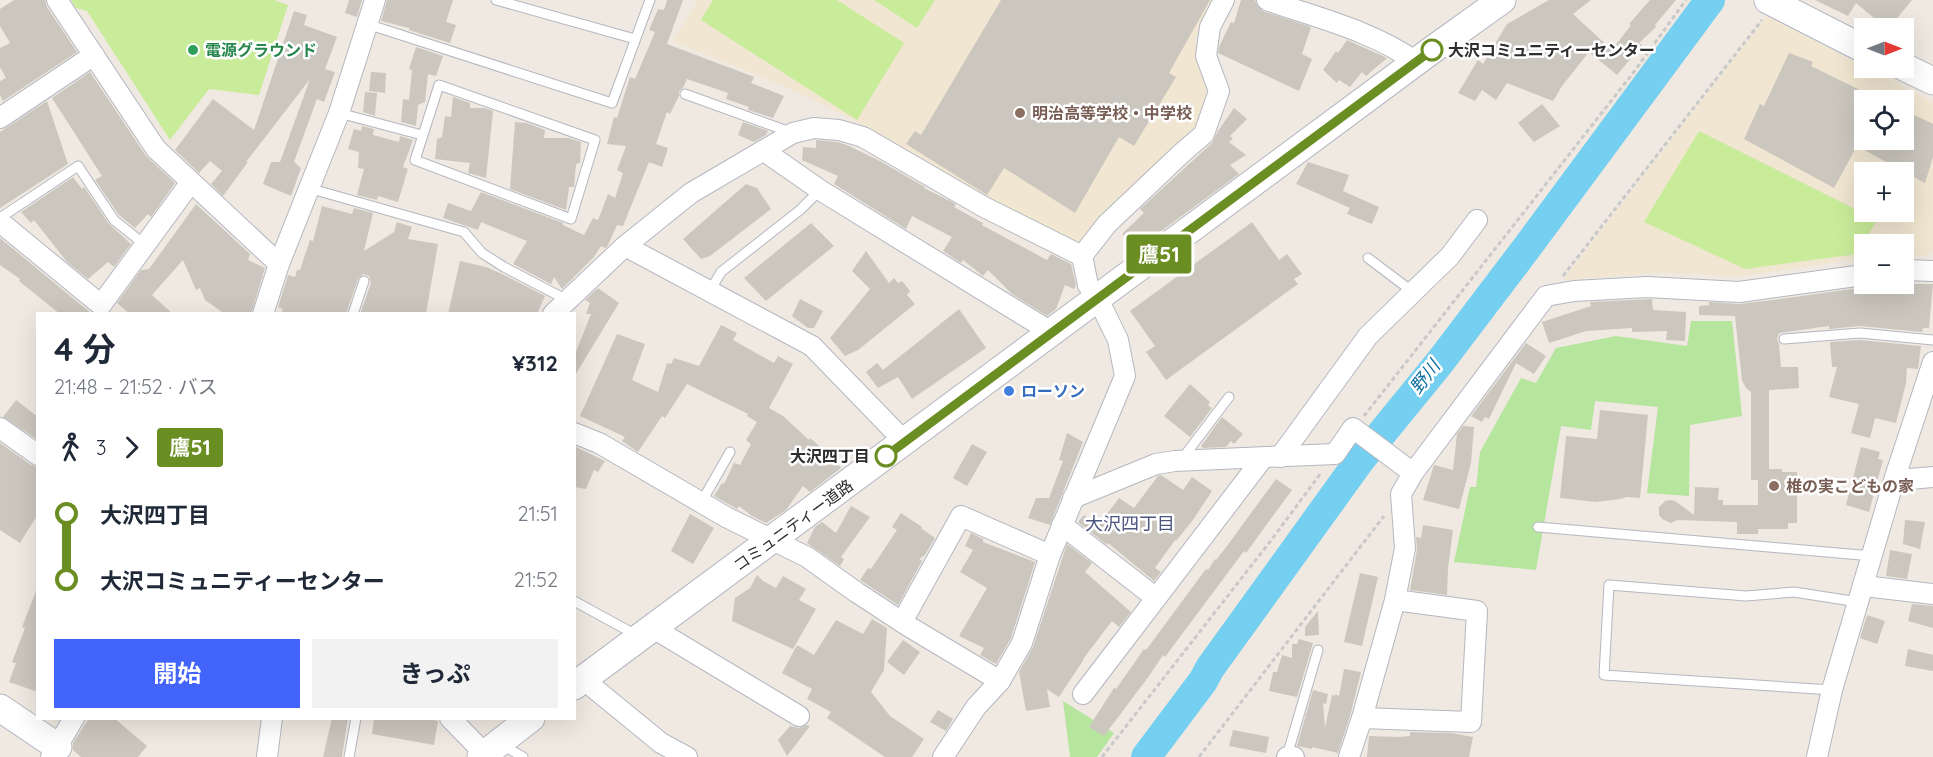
<!DOCTYPE html>
<html lang="ja">
<meta charset="utf-8">
<style>
:root{--surface:#fff;--page:#f2f2f3;--text:#1f2937;--muted:#747a83;--accent:#4264fb}
body{margin:0;font-family:Quicksand,"Noto Sans JP",sans-serif;background:var(--page);color:var(--text);height:100vh;display:flex;flex-direction:column;font-size:22px;white-space:nowrap}
*{box-sizing:border-box;margin:0}
p{font-size:20px;color:var(--muted)}
.icon{flex:none;width:33px;height:33px;fill:none;stroke:currentColor;stroke-width:2;stroke-linecap:round;stroke-linejoin:round}
.map{position:relative;flex:1;overflow:hidden}
.drawer{position:absolute;left:36px;top:312px;width:540px;height:408px;display:flex;flex-direction:column;background:var(--surface);border-radius:0px;box-shadow:0 6px 24px #0002}
.drawer>*{flex:none}
.badge{padding:0 12px;border-radius:4px;font-size:21px;line-height:39px}
.needle{width:39px;rotate:90deg}
.controls{position:absolute;left:1854px;top:18px;display:grid;gap:12px}
.controls a{display:grid;place-items:center;width:60px;height:60px;border-radius:0px;background:var(--surface);box-shadow:0 6px 24px #0002;font-size:30px}
.map>.badge{position:absolute;translate:-50% -50%;box-shadow:0 0 0 3px #fff}
.legs{display:flex;align-items:center;gap:9px;height:66px;padding:0 18px;font-size:20px}
.legs p{margin-inline-start:auto}
.overview{display:flex;align-items:center;justify-content:space-between;height:102px;padding:0 18px}
h1{font-size:33px;font-weight:700;line-height:45px}
.button{display:flex;gap:12px;margin-top:auto;padding:12px 18px}
.button a{flex:1;height:69px;border-radius:0px;background:var(--accent);color:#fff;font-size:24px;font-weight:700;line-height:69px;text-align:center}
.button a+a{background:var(--page);color:var(--text)}
ul{padding:0 18px;list-style:none}
li{display:flex;align-items:center;gap:21px;height:66px;font-size:22px}
li i{display:grid;place-items:center;width:9px;height:100%;margin:0 8px;background:currentColor}
li i::after{content:'';width:15px;height:15px;margin:-8px;border:4px solid;border-radius:50%;background:var(--surface)}
li p{margin-inline-start:auto}
li:first-child i{background:linear-gradient(#0000 50%,currentColor 0)}
li:last-child i{background:linear-gradient(currentColor 50%,#0000 0)}
.map>svg:first-child{display:block}
</style>
<div class="map">
<svg width="1933" height="757" viewBox="0 0 1933 757">
<rect width="100%" height="100%" fill="#efe9e1"/>
<!-- education -->
<g fill="#f0e6d1" fill-rule="evenodd">
<path d="M698,0H1215L1194,41L1209,91L1196,130L1080,247L992,203L861,124L816,101L788,88L673,41Z"/>
<path d="M1767,16L1933,102V252L1926,256L1904,254V244H1864V258L1742,276L1656,273L1563,280ZM1864,100H1904V140H1864ZM1864,172H1904V212H1864Z"/>
</g>
<!-- green -->
<g fill="#b6e59e">
<path d="M1691,321H1732L1742,416L1690,425L1689,496L1647,493L1658,407L1595,401L1591,430L1561,426L1536,570L1454,562L1470,487H1476L1480,452L1521,378L1536,383L1556,348L1616,336L1687,346Z"/>
<path d="M1063,701L1114,733L1097,757H1070Z"/>
</g>
<!-- pitch -->
<g fill="#c9ec9a">
<path d="M71,0H274L288,5L259,95L209,89L170,140L87,11L76,8Z"/>
<path d="M713,0H837L904,43L857,120L701,20Z"/>
<path d="M874,0H935L917,28Z"/>
<path d="M1699,131L1877,220L1857,254L1745,269L1644,222Z"/>
</g>
<g fill="none" stroke-linecap="round" stroke-linejoin="round">
<!-- river -->
<path stroke="#75cff0" stroke-width="30" d="M1146,757L1203,681L1210,668L1360,460L1440,362L1525,250L1710,0"/>
</g>
<!-- building -->
<g fill="#cbc7bf">
<path d="M14,0H45L47,7L77,52L3,101L0,95V81L6,78L0,67V48L10,43L0,26V9Z"/>
<path d="M349,0H362L357,17L345,13Z"/>
<path d="M387,0H453L446,22L456,25L450,43L409,30V28L381,21Z"/>
<path d="M667,0H683L667,44L754,77L751,83L784,96L773,118L748,110L749,107L726,99L728,93L687,79L683,88L679,91V96L670,114L667,112L656,144L668,148L662,167L649,162L623,226L617,225L607,247L605,248L601,246L594,257L562,289L554,277L551,284L513,264L527,241L481,222L478,230L443,218L448,203L471,211L481,192L563,223V225L584,235L593,218L598,220L608,194L615,198L623,173L617,170L626,146L607,144L614,117L617,118L630,77L635,79L655,32L649,30L658,9L664,10Z"/>
<path d="M1001,0H1210L1169,73L1176,77L1134,146L1119,137L1075,213L1004,168L987,195L906,144L915,131L921,135Z"/>
<path d="M1241,0H1255L1258,7L1263,11L1311,27L1302,54L1312,59L1299,91L1218,53L1219,47L1231,22L1234,23Z"/>
<path d="M1549,0H1591L1573,14L1612,50L1631,25L1629,24L1650,0H1676L1655,25L1656,27L1639,43L1642,45L1617,75L1589,52L1562,86L1553,101L1507,83L1496,100L1482,90L1475,101L1458,93L1478,60L1483,64L1507,24Z"/>
<path d="M1815,0H1912L1889,28H1886L1856,3L1848,16Z"/>
<path d="M294,11L307,15L304,25L337,37L325,69L335,72L324,102L317,99L294,162L301,168L291,196L263,184L271,162H280L310,79L246,162H248L223,196L211,184L222,171L210,161L199,173L175,150L213,99L254,130Z"/>
<path d="M1347,40L1387,58L1366,76L1362,72L1350,87L1339,80L1337,83L1323,70L1336,51L1338,53Z"/>
<path d="M416,47L443,56L436,76L428,74L425,102L418,105L416,126L401,122L403,99L409,100L412,70L409,69Z"/>
<path d="M1789,53L1813,62L1811,66L1864,92V140H1904V110L1933,124V157L1925,183L1857,146L1834,188L1744,139L1760,104L1764,106Z"/>
<path d="M90,72L146,156L175,183L151,217L148,214L135,228L119,215L95,180L102,176L52,98Z"/>
<path d="M371,72L386,73L385,93L369,91Z"/>
<path d="M365,92L377,93L375,116L363,112Z"/>
<path d="M453,97L470,103V108H485L493,111L486,178L468,173L470,163L435,159L437,139L442,137L445,116L451,117Z"/>
<path d="M47,101L68,164L0,208V132Z"/>
<path d="M1542,104L1560,126L1534,142L1518,123Z"/>
<path d="M1234,108L1247,119L1230,136L1233,139L1229,142L1246,155L1230,165L1239,174L1153,237L1135,247L1122,234L1144,213L1140,209L1212,143L1218,131Z"/>
<path d="M515,122L527,123L545,130L544,138H569L581,142L580,163L576,164L574,187H569L566,210L510,189Z"/>
<path d="M743,122L768,131L766,135L754,142L738,135Z"/>
<path d="M362,126L374,129L373,135L399,142L400,136L413,140L403,167L408,169L398,202L378,196L377,200L357,195L364,169L358,168L359,152L348,149L354,129L361,131Z"/>
<path d="M816,140L837,142L847,145L878,160L925,187L924,188L956,204L954,207L983,223L982,225L1047,260L1051,254L1071,264L1076,285L1074,289L1065,285L1056,309L1047,316L1012,294L988,270L983,276L963,260L961,263L943,251L952,237L912,216L906,229L834,184L838,176L802,160L803,147L816,148Z"/>
<path d="M1308,162L1349,175L1343,191L1379,207L1372,224L1347,214L1350,208L1296,184Z"/>
<path d="M73,177L82,189L84,187L109,224L131,244L114,267L108,262L88,279L67,262L34,220L31,223L21,212Z"/>
<path d="M746,184L757,188L771,209L710,256L701,259L683,239Z"/>
<path d="M196,204L250,254L248,260L265,268L251,314H225L205,300L200,288L196,290L183,260L152,295L173,314H130L117,303L141,270L149,269Z"/>
<path d="M322,206L352,214L354,208L373,213L364,251L394,232L397,222L412,227L408,239L438,244L426,314H360L371,283L369,276L363,274L358,279L346,314H281L283,309L278,307L288,275L295,277L297,270H300L310,240L313,241Z"/>
<path d="M1252,222L1279,260L1287,254L1302,274L1294,279L1298,284L1166,380L1146,352L1155,346L1130,311Z"/>
<path d="M811,223L834,246L766,301L744,278Z"/>
<path d="M0,238L92,314H60L19,281L20,279L0,265Z"/>
<path d="M866,251L889,283L894,278L898,283L902,281L910,291L907,295L915,304L858,350L845,356L830,338L870,289L852,271Z"/>
<path d="M460,261L486,267L502,274L545,296L537,314H448Z"/>
<path d="M1872,284H1933L1929,328H1923L1922,332L1860,326L1829,329V326L1779,333L1777,339L1779,344L1781,367H1798L1799,388L1769,390V469H1782V472H1797V523H1788V529H1758V534H1737V522L1677,520L1671,523L1662,519L1659,515V507L1665,501L1670,500L1675,501L1694,515L1695,487L1719,488L1718,500H1723V505H1758V480H1751V392L1746,388L1742,380L1735,316L1699,315V306L1709,305V302L1739,304L1773,300L1866,287Z"/>
<path d="M598,288L619,303L574,377V357L591,314H586L590,303L585,300Z"/>
<path d="M800,299L823,311L814,328H808L792,316Z"/>
<path d="M1652,299L1653,310L1686,312L1685,341L1666,340L1667,331L1632,332V328L1586,331L1549,343L1542,322L1591,306L1590,302Z"/>
<path d="M959,309L986,348L912,399L898,377L878,388L866,372L877,363L883,370Z"/>
<path d="M721,325L737,333L733,340L774,363L778,356L793,364L769,408L783,416L809,440L810,438L828,453L841,468L810,492L803,486L786,510L766,523L752,516L739,506L737,509L714,496L722,483L724,484L734,463L740,465L751,444L746,440L757,422L747,416L748,414L687,384L665,418L662,416L638,452L622,441L625,437L580,416L617,334L645,344L632,380L658,392L667,363L671,364L674,358L699,366Z"/>
<path d="M1860,340L1921,346L1918,369L1907,368L1906,383L1896,423L1875,418L1870,438L1851,433L1859,404L1829,397L1837,367H1832L1830,342Z"/>
<path d="M1526,343L1546,356L1534,374L1516,363L1489,419L1485,417L1482,422L1471,416Z"/>
<path d="M1190,384L1210,402L1208,405L1212,408L1190,437L1164,416Z"/>
<path d="M16,400L38,417V440L3,417Z"/>
<path d="M1600,410L1648,415L1640,498L1627,497L1620,499L1596,502L1560,498L1566,436L1597,439Z"/>
<path d="M1222,417L1243,434L1234,444L1231,441L1226,447L1203,448L1201,446Z"/>
<path d="M1463,426L1474,427L1471,463L1459,509L1423,500L1434,465L1453,470L1457,434Z"/>
<path d="M1067,433L1083,442L1050,525L1028,518L1036,498H1049L1063,461L1059,460Z"/>
<path d="M0,443L31,465L38,467V514L20,543L0,530Z"/>
<path d="M972,444L987,452L967,486L953,478Z"/>
<path d="M574,446L605,461L598,472L594,470L586,489L574,487Z"/>
<path d="M1861,447L1880,452L1878,459L1883,460L1869,512L1846,505Z"/>
<path d="M1161,475L1183,490L1192,477L1212,491L1193,520L1176,541L1175,540L1155,568L1161,572L1154,581L1108,543L1107,545L1078,522L1084,515L1098,526L1119,498L1134,508L1158,476Z"/>
<path d="M1276,479L1292,490L1262,531L1246,553L1244,551L1165,657L1163,655L1149,676L1104,736L1089,727L1114,688L1116,689L1144,649L1146,650L1206,569L1208,570L1215,559L1216,560L1227,546Z"/>
<path d="M851,506L870,517L841,557L844,559L840,566L807,543L815,527L822,522L836,533Z"/>
<path d="M901,513L922,527L921,528L935,538L925,555L919,559L922,561L898,605L860,580L868,568L871,569L897,530L892,527Z"/>
<path d="M690,514L714,528L693,564L671,551Z"/>
<path d="M1905,520L1925,522L1920,549L1903,544Z"/>
<path d="M1423,525L1453,530L1448,568L1447,595L1410,590L1417,550L1416,537L1421,538Z"/>
<path d="M971,533L983,539V542L1035,562L1011,638L996,664L980,655L984,648L959,636L987,588L960,572L973,550L965,546Z"/>
<path d="M1067,544L1092,563L1085,572L1131,612L1119,627L1112,621L1083,659H1084L1059,697L1047,689L1050,707L1026,711L1019,672L1033,647Z"/>
<path d="M1890,550L1912,554L1907,579L1886,576Z"/>
<path d="M1360,573L1378,577L1362,646L1344,642Z"/>
<path d="M757,575L763,581L776,588L783,576L806,589L799,600L816,609L793,649L732,621L735,598L750,588Z"/>
<path d="M36,591H38V692L9,682L16,663L12,662L25,628L22,627Z"/>
<path d="M1912,604L1933,606V628L1908,621Z"/>
<path d="M1318,611L1319,635L1305,636V627Z"/>
<path d="M1867,615L1885,621L1877,644L1860,638Z"/>
<path d="M872,619L887,628L884,670L871,692L890,716L924,739L912,757H885L827,718L831,712L807,699L812,689L782,673L797,645L814,655L836,620L863,634Z"/>
<path d="M1299,639L1313,643L1297,697L1269,691L1273,672H1277L1282,655L1292,658V644H1297Z"/>
<path d="M903,640L920,652L904,675L887,662Z"/>
<path d="M1908,649L1933,655V671L1905,666Z"/>
<path d="M1344,669L1361,672L1350,716L1338,753L1312,747V749L1297,746L1313,690L1328,694L1326,704L1323,703L1325,728L1332,695L1335,696V694L1339,696Z"/>
<path d="M938,710L953,719L946,731L930,722Z"/>
<path d="M89,718H114L147,746L138,757H81L73,750V743Z"/>
<path d="M332,718H348L342,757H323Z"/>
<path d="M374,718H424L438,721L434,745L372,734Z"/>
<path d="M806,725L810,726L787,756L778,740L790,726L799,728Z"/>
<path d="M1233,730L1269,737L1266,753L1229,746Z"/>
<path d="M1410,732L1451,733L1473,737L1469,757H1367L1369,736L1399,737L1410,736Z"/>
</g>
<g fill="none" stroke-linecap="round" stroke-linejoin="round">
<!-- lane casing -->
<g stroke="#b4b7c1" stroke-width="11">
<g id="lane">
<path d="M496,0L635,39"/>
<path d="M367,24L612,103L650,0"/>
<path d="M439,85L595,140L571,219L415,160Z"/>
<path d="M685,94L790,132"/>
<path d="M339,113L422,135"/>
<path d="M308,188L464,232L482,253L504,267L567,300"/>
<path d="M0,218L78,166L114,220L145,245"/>
<path d="M1368,258L1413,292"/>
<path d="M710,291L721,272L800,210L820,190"/>
<path d="M353,314L364,281"/>
<path d="M1784,339L1860,333L1933,340"/>
<path d="M1182,459L1229,397"/>
<path d="M702,501L730,452"/>
<path d="M1538,527L1872,556"/>
<path d="M574,601L638,636"/>
<path d="M1832,690L1604,675L1609,585L1746,596L1794,592L1858,602"/>
<path d="M502,745L523,757"/>
<path d="M1287,756L1318,650"/>
<path d="M349,757L356,718"/>
</g>
</g>
<!-- street casing -->
<g stroke="#b4b7c1" stroke-width="22">
<g id="street">
<path d="M57,0L156,149L279,264"/>
<path d="M1267,0C1317,18 1373,31 1416,62"/>
<path d="M0,118L94,55"/>
<path d="M764,151L820,190L1051,332"/>
<path d="M0,222L101,305L191,182"/>
<path d="M625,246L812,346L905,442"/>
<path d="M1904,270L1933,271"/>
<path d="M263,314L279,264L339,113L375,0"/>
<path d="M553,314L625,246L691,193L793,133L814,128L839,130L863,137L984,207L1082,256"/>
<path d="M0,428L38,455"/>
<path d="M574,433L599,443L726,517L807,557L856,592L908,626L1000,681"/>
<path d="M1280,457L1368,336L1450,256L1477,220"/>
<path d="M1413,473L1546,296L1574,291L1647,287L1739,292L1864,275"/>
<path d="M1895,477L1910,479L1933,477"/>
<path d="M1073,498L1156,464L1175,461L1335,454L1353,428L1413,473L1401,494L1405,548L1395,600L1362,718L1349,757"/>
<path d="M1062,525L1156,598"/>
<path d="M1864,586L1933,594"/>
<path d="M902,622L961,516L1050,555"/>
<path d="M653,628L799,716"/>
<path d="M584,680L661,743L687,757"/>
<path d="M1083,694L1263,458"/>
<path d="M450,718L485,754"/>
<path d="M1362,718L1471,722L1477,611L1395,600"/>
<path d="M51,757L74,718"/>
<path d="M267,757L272,718"/>
<path d="M943,757L976,707L1000,681L1022,643L1050,555L1125,376L1118,340L1098,299L1088,285L1082,256L1107,224L1183,152L1204,134L1219,91L1206,56L1210,27L1224,0"/>
<path d="M1287,757H1294"/>
<path d="M1817,757L1832,690L1858,602L1895,477L1933,362"/>
</g>
</g>
<!-- secondary casing -->
<g stroke="#b4b7c1" stroke-width="29">
<g id="secondary">
<path d="M1768,0L1864,49"/>
<path d="M1904,67L1933,81"/>
<path d="M574,686L1432,50L1502,0"/>
<path d="M0,708L58,747"/>
<path d="M481,757L531,718"/>
</g>
</g>
<!-- path -->
<g stroke="#c9c9c9" stroke-width="3" stroke-dasharray="4.5 3" stroke-linecap="butt">
<path d="M1563,276L1762,20"/>
<path d="M1364,416L1633,73L1686,0"/>
<path d="M1102,757L1269,543L1321,473"/>
<path d="M1199,757L1384,516"/>
</g>
<!-- lane -->
<use href="#lane" stroke="#fff" stroke-width="9"/>
<!-- street -->
<use href="#street" stroke="#fff" stroke-width="20"/>
<!-- secondary -->
<use href="#secondary" stroke="#fff" stroke-width="27"/>
</g>
<g fill="none" stroke-linecap="round" stroke-linejoin="round">
<!-- line-1 casing -->
<g stroke="#fff" stroke-width="14">
<path id="line-1" d="M886,456L1432,50"/>
</g>
<!-- line-1 -->
<use href="#line-1" stroke="#6b8e23" stroke-width="9"/>
</g>
<!-- markers -->
<circle fill="#2e9e5b" stroke="#fff" stroke-width="2" cx="193" cy="50" r="6"/>
<g fill="#fff" stroke="#6b8e23" stroke-width="3">
<circle cx="1432" cy="50" r="10"/>
<circle cx="886" cy="456" r="10"/>
</g>
<g fill="#8d6e63" stroke="#fff" stroke-width="2">
<circle cx="1020" cy="113" r="6"/>
<circle cx="1774" cy="486" r="6"/>
</g>
<circle fill="#3f7fe0" stroke="#fff" stroke-width="2" cx="1009" cy="391" r="6"/>
<g text-anchor="middle" stroke-width="5" stroke-linejoin="round" paint-order="stroke">
<!-- leisure labels -->
<g font-size="16" font-weight="bold" fill="#27864d" stroke="#fff" text-anchor="start">
<text x="205" y="56">電源グラウンド</text>
</g>
<!-- stop labels -->
<g font-size="16" font-weight="bold" fill="#2e2e2e" stroke="#fff" text-anchor="start">
<text x="1448" y="56">大沢コミュニティーセンター</text>
<text x="870" y="462" text-anchor="end">大沢四丁目</text>
</g>
<!-- education labels -->
<g font-size="16" font-weight="bold" fill="#785e54" stroke="#fff" text-anchor="start">
<text x="1032" y="119">明治高等学校・中学校</text>
<text x="1786" y="492">椎の実こどもの家</text>
</g>
<!-- shop labels -->
<g font-size="16" font-weight="bold" fill="#366cbe" stroke="#fff" text-anchor="start">
<text x="1021" y="397">ローソン</text>
</g>
<!-- street labels -->
<g font-size="16" fill="#2e2e2e" stroke="#fff">
<text transform="translate(793 525) rotate(-36)" y="6">コミュニティー道路</text>
</g>
<!-- water labels -->
<g font-size="18" font-style="italic" fill="#0d6fa3" stroke="#fff">
<text transform="translate(1425 377) rotate(-52)" y="6">野川</text>
</g>
<!-- neighbourhood labels -->
<g font-size="18" fill="#4d5680" stroke="#fff">
<text x="1130" y="530">大沢四丁目</text>
</g>
</g>
</svg>
<div class="controls">
<a><svg class="needle" viewBox="-14 -14 28 28"><path d="M0-13l5 13h-10z" fill="#e53935"/><path d="M0 13l5-13h-10z" fill="#747a83"/></svg></a>
<a><svg class="icon" aria-label="locate" viewBox="0 0 24 24"><circle cx="12" cy="12" r="6"/><path d="M12 2v4M12 18v4M2 12h4M18 12h4"/></svg></a>
<a>+</a>
<a>−</a>
</div>
<b class="badge" style="left:1159px;top:254px;background:#6b8e23;color:#fff">鷹51</b>
<section class="drawer">
<div class="overview"><div><h1>4 分</h1><p>21:48 – 21:52 · バス</p></div><b>¥312</b></div>
<div class="legs"><svg class="icon" aria-label="walk" viewBox="0 0 24 24"><circle cx="13" cy="4" r="2"/><path d="M13 8l-2 6 4 7M11 14l-3 7M7 12l3-4h3l4 4"/></svg>3<svg class="icon" aria-label="forward" viewBox="0 0 24 24"><path d="M9 5l7 7-7 7"/></svg><b class="badge" style="background:#6b8e23;color:#fff">鷹51</b></div>
<ul>
<li><i style="color:#6b8e23"></i><b>大沢四丁目</b><p>21:51</p></li>
<li><i style="color:#6b8e23"></i><b>大沢コミュニティーセンター</b><p>21:52</p></li>
</ul>
<div class="button"><a>開始</a><a>きっぷ</a></div>
</section>
</div>
